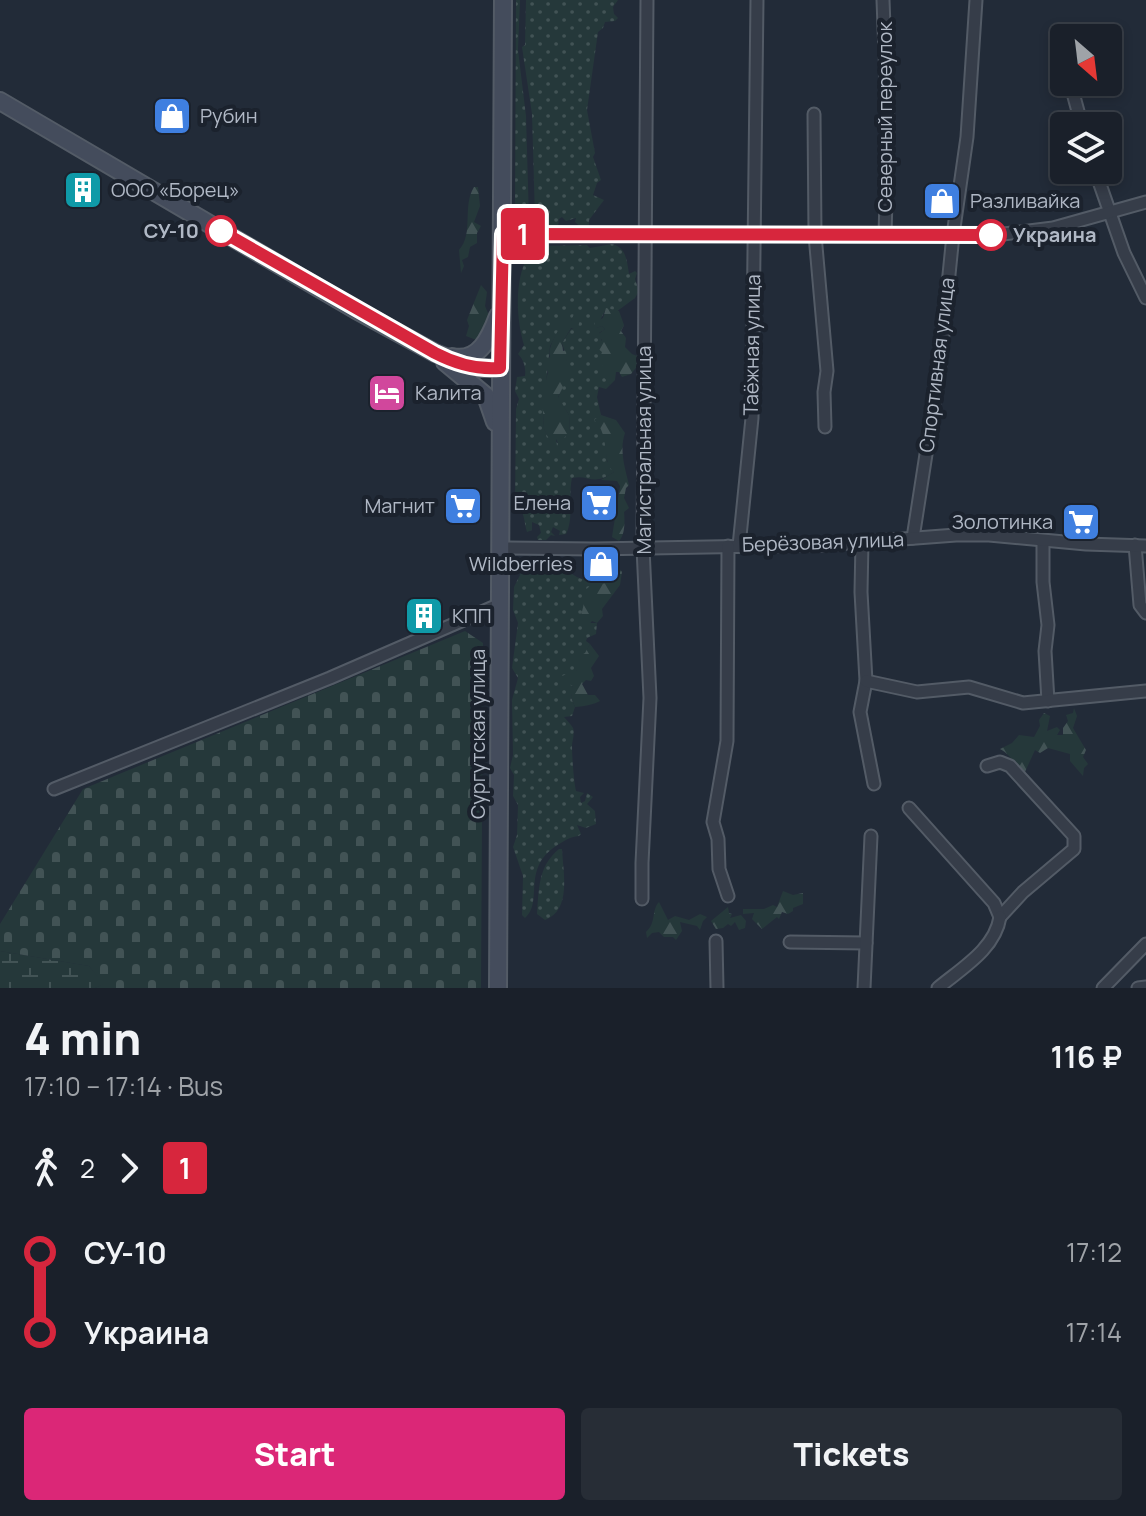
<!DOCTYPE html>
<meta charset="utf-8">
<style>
:root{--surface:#1a202a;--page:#272d36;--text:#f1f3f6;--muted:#9fa3a8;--line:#383e47;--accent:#db2777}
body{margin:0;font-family:Manrope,sans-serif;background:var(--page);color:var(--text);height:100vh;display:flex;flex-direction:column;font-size:30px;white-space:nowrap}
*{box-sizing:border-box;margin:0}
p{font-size:26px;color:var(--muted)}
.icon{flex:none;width:44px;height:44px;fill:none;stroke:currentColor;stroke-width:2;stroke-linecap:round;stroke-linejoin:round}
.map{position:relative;height:988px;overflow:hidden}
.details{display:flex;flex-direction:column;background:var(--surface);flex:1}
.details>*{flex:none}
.badge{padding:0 16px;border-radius:6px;font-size:28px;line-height:52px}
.needle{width:52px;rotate:152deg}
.buttons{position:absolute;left:1050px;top:24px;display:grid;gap:16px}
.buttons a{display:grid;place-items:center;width:72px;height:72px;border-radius:8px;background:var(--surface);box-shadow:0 4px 12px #0003,0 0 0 2px var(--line);font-size:40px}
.map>.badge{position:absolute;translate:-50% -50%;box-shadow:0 0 0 4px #fff}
.legs{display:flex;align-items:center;gap:12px;height:88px;padding:0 24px;font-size:26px}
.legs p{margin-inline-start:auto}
.headline{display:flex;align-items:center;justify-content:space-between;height:136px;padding:0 24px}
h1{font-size:44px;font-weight:800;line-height:60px}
.primary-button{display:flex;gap:16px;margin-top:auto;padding:16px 24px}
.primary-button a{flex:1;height:92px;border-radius:8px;background:var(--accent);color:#fff;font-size:32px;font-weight:800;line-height:92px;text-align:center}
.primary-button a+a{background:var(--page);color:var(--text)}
ul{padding:0 24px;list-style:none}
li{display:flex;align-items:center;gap:28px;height:80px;font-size:30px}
li i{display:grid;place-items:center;width:12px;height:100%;margin:0 10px;background:currentColor}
li i::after{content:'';width:20px;height:20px;margin:-10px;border:6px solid;border-radius:50%;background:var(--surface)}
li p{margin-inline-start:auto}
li:first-child i{background:linear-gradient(#0000 50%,currentColor 0)}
li:last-child i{background:linear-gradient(currentColor 50%,#0000 0)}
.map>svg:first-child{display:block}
</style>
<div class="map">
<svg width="1146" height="988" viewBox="0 0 1146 988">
<defs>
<pattern id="grass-dots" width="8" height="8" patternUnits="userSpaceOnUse" patternTransform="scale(2)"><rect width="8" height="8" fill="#25383a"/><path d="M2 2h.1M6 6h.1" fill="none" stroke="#425355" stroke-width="1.8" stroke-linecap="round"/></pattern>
<pattern id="forest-firs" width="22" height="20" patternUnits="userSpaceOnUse" patternTransform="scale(2)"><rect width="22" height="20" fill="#25383a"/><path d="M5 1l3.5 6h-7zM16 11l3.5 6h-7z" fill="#425355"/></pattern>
<pattern id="wetland-marsh" width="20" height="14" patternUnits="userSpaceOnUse" patternTransform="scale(2)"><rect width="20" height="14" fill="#25383a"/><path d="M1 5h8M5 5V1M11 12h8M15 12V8" fill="none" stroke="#425355"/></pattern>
<pattern id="cemetery-stones" width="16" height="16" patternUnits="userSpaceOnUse" patternTransform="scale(2)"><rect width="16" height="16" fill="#25383a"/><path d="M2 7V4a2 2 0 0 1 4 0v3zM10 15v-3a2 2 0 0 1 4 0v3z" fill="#425355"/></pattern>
</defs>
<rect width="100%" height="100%" fill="#222b38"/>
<!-- grass -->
<g fill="url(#grass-dots)" fill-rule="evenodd">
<path d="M516,0H520L518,50L526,116L529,220L526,221L515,205Z"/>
<path d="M526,0H618L613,7L614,14L618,18L615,21L605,22L603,28L598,32L587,110L595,153L593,157L601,180L597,183L593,195L604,200L589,220V231H585L575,222L576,218L566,221L562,217L559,219L558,227L539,223L535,218L532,114L522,47L525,45Z"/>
<path d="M612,244C626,247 627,261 629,274L635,271L637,273L635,279L639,291L635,298L616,312L606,309L596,328L602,326L605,329L599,333C606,349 598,364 610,385L606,389L599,387L597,397L601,415L598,418L606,437L607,461L614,472C592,487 590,474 572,478C568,496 574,519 566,534L559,535L560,531L553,527L551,532L555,536L551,535L546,540H538L537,537L541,533L539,525L532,522V530L527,532C524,523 525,509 515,505L516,409L519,399L515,391L517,377L525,376C526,368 524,360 518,354L524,345C515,315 514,271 534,246L587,245L590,248ZM575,313L574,328L571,329L562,343L566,355L567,375L558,398L569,415L570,432L556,439L558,443L550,440L544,429L543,411L550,346L561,326L571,321Z"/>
<path d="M543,558L561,560C573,585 602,587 614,562L616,573L613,582L584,595L590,623H597L596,634L587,638L586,641L590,644L577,670L572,674L573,690L571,697L575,707L572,716L564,717C567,721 571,724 573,728C575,734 572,741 572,746C572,758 574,782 576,791L584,793L580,797L581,803L585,801L587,793L593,797L587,804L595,811L596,824L586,828L577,825L581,834L579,836C569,837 564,841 556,846C521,869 544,902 525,918L522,915L523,876L513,847L517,835L518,805L513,796L514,775L510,768L513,755L512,700L518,678L512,668L518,623L513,610L514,587L524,567Z"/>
<path d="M559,849H562C563,872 572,910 545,920L537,914C539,889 538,866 559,849Z"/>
</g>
<!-- forest -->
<g fill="url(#forest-firs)">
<path d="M474,187H478L480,206L474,222L481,226L477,233V243L470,247L468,257L462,260L464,266L461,273L459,250C474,234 462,206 474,187Z"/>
<path d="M481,285L487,292L485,306L490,318L484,325L488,327L479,341L466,336L469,326L467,320Z"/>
<path d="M606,308L619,311L624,325L621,331L626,338L625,347L632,354L637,356L639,364L631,374L622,377L619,372H616L615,380L610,385L600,372L603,368L600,358L602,352L596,347L602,340L597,335L605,329L602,326L596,328L594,326L595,322L603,318Z"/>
<path d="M576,310L580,318L578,328H571L562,343L563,351L567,350L566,355L569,357L566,360L569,362L568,377L558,397L569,415L570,432L563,439H556L557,446L554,449L544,429L542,397L548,372L544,361L550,357C547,346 559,332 562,321H571Z"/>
<path d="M601,415L616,420L625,433C619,450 625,468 629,485L626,488L624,498L629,508L624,512C625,521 625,535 619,541L612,537L620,486L617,481L601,480L614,472C601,463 611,435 594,420Z"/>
<path d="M614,562L622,572L620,585L602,609L603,616L597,623L592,621L588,626L581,616L584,603V591L590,586L613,582L616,573Z"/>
<path d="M590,644L599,656L591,668L594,676L591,681L586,680L582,684L588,695H595L600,701C596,704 580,707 575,707L571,697L573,686L560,680L562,676L577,670L578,657L585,653Z"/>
<path d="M1074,708L1077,716L1073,728L1086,750L1083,757L1088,764L1084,768L1083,776L1070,761V754L1048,748L1040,753L1035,750L1025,772C1013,765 1013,756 1000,749L1012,743L1019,735L1034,737L1040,726L1039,720L1044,713L1050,716L1047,731L1057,727L1060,730L1057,735H1063V728L1068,721L1066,715L1073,713Z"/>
<path d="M783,891L793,895L803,893V904L793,908V911L788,914L782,912L779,919L777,917L762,929L752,919L754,913L743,914V909H764L773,905L777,907Z"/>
<path d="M659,902L668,920L675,916L689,920L700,914L707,917L703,921L700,930L697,926L680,922L682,931L676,940L673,937H664L659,932L652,933L647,938L646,932C657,922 651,910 659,902Z"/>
<path d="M728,907L729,913L732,914L730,918L741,915L746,921L745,928L739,930L735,922L731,926L728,924L723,928L716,929L711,921Z"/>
</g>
<!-- wetland -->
<path fill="url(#wetland-marsh)" d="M0,951L89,966L104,984L95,988H0Z"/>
<!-- cemetery -->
<path fill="url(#cemetery-stones)" d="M465,631L483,643L481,988H95L103,984L89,966L0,951V924L83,789Z"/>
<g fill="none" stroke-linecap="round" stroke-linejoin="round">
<!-- street casing -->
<g stroke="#535b66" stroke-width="15">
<g id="street">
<path d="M883,0L888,131L885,234"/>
<path d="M1058,37L1064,59"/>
<path d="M1070,82L1082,126"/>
<path d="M814,114L815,235L827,371L824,392L825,427"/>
<path d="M1095,170L1124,253L1146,298"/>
<path d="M503,234L995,235L1053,228L1146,202"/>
<path d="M913,538L940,364L953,235L967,137L976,0"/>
<path d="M1043,541V582L1048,625L1045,651L1048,701"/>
<path d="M862,542L861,592L866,681L860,712L874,784"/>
<path d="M1135,545L1140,605L1146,613"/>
<path d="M739,546L752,418L757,0"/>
<path d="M499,548L594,549L823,545L956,535H989L1086,544L1146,546"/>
<path d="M866,681L917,692L969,687L1023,703L1146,691"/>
<path d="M987,766L1000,762L1010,766L1074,836V849L1023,892L1000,917"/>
<path d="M54,789L330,678L498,605"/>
<path d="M909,808L994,903L1000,917"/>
<path d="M728,896L719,869L718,839L713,822L727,741L728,546"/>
<path d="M642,899V863L650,698L643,548L647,0"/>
<path d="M716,941L717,988"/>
<path d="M790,942L866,943"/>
<path d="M864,988L871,836"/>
<path d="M938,988C962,968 995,949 1000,917"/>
<path d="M1103,988L1146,944"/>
<path d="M1138,988L1146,987"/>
</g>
</g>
<!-- secondary casing -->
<g stroke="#535b66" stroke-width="20">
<g id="secondary">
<path d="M0,101L356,310L435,353L473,368H500"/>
<path d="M452,357C479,363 490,337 498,316"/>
<path d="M445,362L486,396L495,422"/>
<path d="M498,988L503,0"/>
</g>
</g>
<!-- street -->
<use href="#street" stroke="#363d49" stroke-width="11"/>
<!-- secondary -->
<use href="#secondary" stroke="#444c5c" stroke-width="16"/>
</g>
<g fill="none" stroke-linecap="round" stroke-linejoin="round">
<!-- line-1 casing -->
<g stroke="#fff" stroke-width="18">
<path id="line-1" d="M221,231L435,353C456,364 476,370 500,368L503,234L991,235"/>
</g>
<!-- line-1 -->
<use href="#line-1" stroke="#d7263d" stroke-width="12"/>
</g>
<!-- icons -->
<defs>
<g id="shop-square" transform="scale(2)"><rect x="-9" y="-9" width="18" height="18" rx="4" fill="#3f7fe0" stroke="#1b222d"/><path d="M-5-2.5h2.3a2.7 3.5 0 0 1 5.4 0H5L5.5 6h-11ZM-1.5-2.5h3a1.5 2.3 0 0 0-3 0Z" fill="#fff"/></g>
<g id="building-square" transform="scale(2)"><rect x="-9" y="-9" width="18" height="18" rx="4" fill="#0f9aa8" stroke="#1b222d"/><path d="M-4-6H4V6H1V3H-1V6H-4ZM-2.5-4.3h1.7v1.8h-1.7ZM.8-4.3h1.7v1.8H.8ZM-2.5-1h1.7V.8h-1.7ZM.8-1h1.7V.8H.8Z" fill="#fff"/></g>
<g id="hotel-square" transform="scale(2)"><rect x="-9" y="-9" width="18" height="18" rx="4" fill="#d1479c" stroke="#1b222d"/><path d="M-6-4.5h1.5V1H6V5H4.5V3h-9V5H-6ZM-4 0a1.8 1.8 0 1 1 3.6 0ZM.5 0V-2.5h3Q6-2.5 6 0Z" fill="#fff"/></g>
<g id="supermarket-square" transform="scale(2)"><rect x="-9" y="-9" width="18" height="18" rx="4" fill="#3f7fe0" stroke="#1b222d"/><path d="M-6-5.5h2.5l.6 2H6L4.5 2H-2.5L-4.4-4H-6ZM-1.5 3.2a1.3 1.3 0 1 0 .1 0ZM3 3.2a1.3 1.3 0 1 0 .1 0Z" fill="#fff"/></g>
</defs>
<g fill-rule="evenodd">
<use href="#shop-square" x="172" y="116"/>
<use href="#building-square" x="83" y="190"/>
<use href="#shop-square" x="942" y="201"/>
<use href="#hotel-square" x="387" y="393"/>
<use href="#supermarket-square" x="599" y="503"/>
<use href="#supermarket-square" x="463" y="506"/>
<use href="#supermarket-square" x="1081" y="522"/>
<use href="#shop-square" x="601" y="564"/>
<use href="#building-square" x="424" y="616"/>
</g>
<!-- markers -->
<g fill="#fff" stroke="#d7263d" stroke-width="4">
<circle cx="221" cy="231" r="14"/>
<circle cx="991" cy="235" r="14"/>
</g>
<g text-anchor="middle" stroke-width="8" stroke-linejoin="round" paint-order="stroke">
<!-- poi labels -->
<g font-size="20" fill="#b0b8c5" stroke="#1b222d" text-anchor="start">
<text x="200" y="123">Рубин</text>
<text x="111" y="197">ООО «Борец»</text>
<text x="970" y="208">Разливайка</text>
<text x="415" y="400">Калита</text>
<text x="571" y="510" text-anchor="end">Елена</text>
<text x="435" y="513" text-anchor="end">Магнит</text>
<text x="1053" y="529" text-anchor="end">Золотинка</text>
<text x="573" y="571" text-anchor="end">Wildberries</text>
<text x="452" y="623">КПП</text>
</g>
<!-- street labels -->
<g font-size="20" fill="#b0b8c5" stroke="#1b222d">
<text transform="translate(885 117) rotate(-90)" y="7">Северный переулок</text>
<text transform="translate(752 345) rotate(-89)" y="7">Таёжная улица</text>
<text transform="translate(937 365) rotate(-83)" y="7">Спортивная улица</text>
<text transform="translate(644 450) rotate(-90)" y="7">Магистральная улица</text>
<text transform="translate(823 542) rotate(-2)" y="7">Берёзовая улица</text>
<text transform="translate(478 734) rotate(-90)" y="7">Сургутская улица</text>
</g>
<!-- stop labels -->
<g font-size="20" font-weight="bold" fill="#b0b8c5" stroke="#1b222d" text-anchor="end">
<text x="199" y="238">СУ-10</text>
<text x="1013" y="242" text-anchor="start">Украина</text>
</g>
</g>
</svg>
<div class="buttons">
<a><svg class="needle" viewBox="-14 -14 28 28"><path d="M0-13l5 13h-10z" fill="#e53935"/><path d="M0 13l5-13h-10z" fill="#9fa3a8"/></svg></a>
<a><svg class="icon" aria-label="layers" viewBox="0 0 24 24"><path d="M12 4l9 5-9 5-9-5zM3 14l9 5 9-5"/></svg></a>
</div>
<b class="badge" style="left:523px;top:234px;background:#d7263d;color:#fff">1</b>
</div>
<section class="details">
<div class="headline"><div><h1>4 min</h1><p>17:10 – 17:14 · Bus</p></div><b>116 ₽</b></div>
<div class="legs"><svg class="icon" aria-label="walk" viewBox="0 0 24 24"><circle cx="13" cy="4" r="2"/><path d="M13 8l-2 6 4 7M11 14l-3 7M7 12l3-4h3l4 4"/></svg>2<svg class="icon" aria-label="forward" viewBox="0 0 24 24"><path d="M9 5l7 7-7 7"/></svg><b class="badge" style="background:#d7263d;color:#fff">1</b></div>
<ul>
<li><i style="color:#d7263d"></i><b>СУ-10</b><p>17:12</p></li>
<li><i style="color:#d7263d"></i><b>Украина</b><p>17:14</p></li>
</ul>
<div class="primary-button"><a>Start</a><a>Tickets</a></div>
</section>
